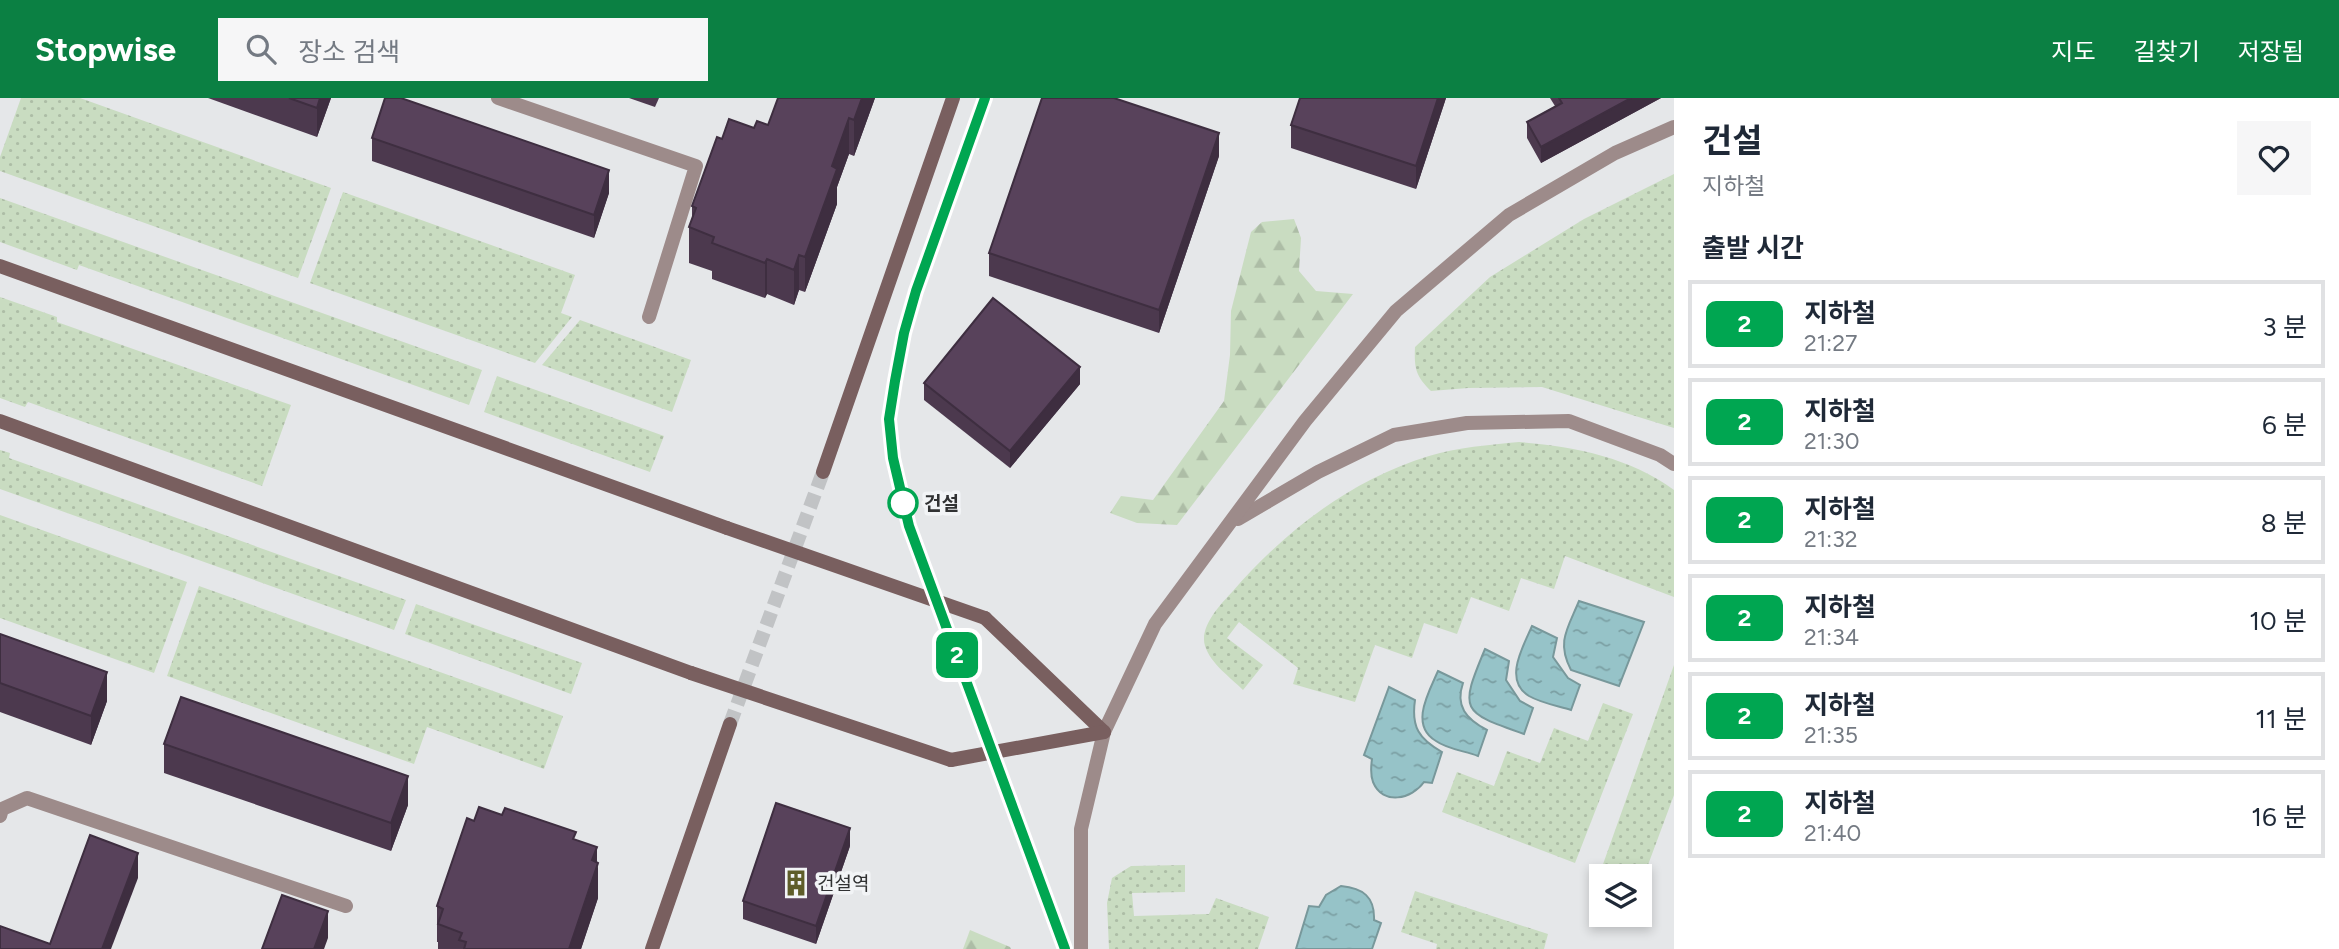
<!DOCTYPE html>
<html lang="ko">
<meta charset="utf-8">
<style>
:root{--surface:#fff;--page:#f6f6f7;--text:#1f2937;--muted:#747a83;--line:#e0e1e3;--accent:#0b8043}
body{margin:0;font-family:Figtree,"Noto Sans KR",sans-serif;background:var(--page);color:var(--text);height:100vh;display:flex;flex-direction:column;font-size:26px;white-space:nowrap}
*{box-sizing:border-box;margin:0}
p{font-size:23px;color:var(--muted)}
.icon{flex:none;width:38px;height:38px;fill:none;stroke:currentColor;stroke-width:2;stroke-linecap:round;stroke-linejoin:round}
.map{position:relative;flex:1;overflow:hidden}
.sheet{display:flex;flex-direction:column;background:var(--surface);width:665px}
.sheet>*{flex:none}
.badge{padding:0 14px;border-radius:10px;font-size:24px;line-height:46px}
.tools{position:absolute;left:1589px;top:766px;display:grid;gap:14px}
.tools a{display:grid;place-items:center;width:63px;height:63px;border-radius:0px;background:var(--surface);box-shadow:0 4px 10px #0003;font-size:35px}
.map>.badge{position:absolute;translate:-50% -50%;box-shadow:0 0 0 4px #fff}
h2{padding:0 28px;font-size:26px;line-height:63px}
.round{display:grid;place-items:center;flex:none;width:74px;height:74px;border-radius:0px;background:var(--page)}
.summary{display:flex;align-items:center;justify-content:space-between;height:119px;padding:0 28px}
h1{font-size:33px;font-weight:700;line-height:52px}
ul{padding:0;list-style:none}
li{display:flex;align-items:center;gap:21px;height:88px;margin:0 14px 10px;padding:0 14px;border:4px solid var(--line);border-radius:0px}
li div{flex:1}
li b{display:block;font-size:26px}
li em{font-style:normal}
li .badge{min-width:77px;font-weight:700;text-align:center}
header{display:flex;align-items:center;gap:42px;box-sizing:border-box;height:98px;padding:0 35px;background:var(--accent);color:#fff}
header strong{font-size:33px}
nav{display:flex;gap:38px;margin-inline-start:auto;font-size:24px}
.search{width:490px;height:63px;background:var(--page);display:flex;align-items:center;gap:18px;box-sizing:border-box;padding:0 24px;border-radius:0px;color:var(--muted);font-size:26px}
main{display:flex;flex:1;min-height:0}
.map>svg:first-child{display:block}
</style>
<header>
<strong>Stopwise</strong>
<div class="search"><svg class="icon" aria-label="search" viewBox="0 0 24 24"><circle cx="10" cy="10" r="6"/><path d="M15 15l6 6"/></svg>장소 검색</div>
<nav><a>지도</a><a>길찾기</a><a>저장됨</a></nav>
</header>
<main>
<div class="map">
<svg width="1674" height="851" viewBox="0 0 1674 851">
<defs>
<pattern id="grass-dots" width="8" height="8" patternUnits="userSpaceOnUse" patternTransform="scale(1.75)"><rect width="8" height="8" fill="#c9dcc1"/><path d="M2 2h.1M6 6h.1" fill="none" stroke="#adbda6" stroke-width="1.8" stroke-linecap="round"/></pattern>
<pattern id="forest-firs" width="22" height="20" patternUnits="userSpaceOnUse" patternTransform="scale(1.75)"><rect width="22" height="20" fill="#c9dcc1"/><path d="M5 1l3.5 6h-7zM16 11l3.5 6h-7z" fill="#adbda6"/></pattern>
<pattern id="water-ripples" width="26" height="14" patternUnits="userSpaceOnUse" patternTransform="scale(1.75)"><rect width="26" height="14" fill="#96c3c8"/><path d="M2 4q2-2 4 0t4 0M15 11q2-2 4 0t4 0" fill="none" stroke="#7b9fa3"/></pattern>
</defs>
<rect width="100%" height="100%" fill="#e5e7e9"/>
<!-- grass -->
<g fill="url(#grass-dots)">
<path d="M21,0H80L331,90L298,180L0,73V59Z"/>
<path d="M1674,76V330L1542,289L1468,290L1431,293C1416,278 1414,271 1415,249L1490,179L1584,121Z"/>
<path d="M343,94L575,177L561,215L572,219L535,265L310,185Z"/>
<path d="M0,100L482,272L469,307L79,167L77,172L0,144Z"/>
<path d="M0,199L57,219V224L291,307L262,388L28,304L25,309L0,300Z"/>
<path d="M580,222L691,262L672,314L542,267Z"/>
<path d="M497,278L664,338L650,374L484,314Z"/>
<path d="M1519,344C1572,348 1630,359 1674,392V499L1565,458L1554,491L1521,480L1509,513L1471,499L1457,536L1424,525L1412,560L1375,547L1355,604L1293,586L1298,570L1239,524L1227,540L1263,567L1243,592C1230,579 1211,566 1205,548C1199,528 1221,506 1233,493C1286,432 1351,382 1429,358C1458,349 1489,347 1519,344Z"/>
<path d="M0,352L10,355L9,360L406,502L394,532L0,391Z"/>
<path d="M0,417L187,484L154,575L0,520Z"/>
<path d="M199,488L563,618L544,671L427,629L414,666L167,578Z"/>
<path d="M416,506L582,565L571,596L405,536Z"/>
<path d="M1674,567V697L1642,783L1640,779H1630L1602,769Z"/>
<path d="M1603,605L1633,616L1575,765L1442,714L1457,674L1494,688L1507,653L1540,665L1554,630L1588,643Z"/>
<path d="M1185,767V794L1132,795L1134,818L1209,816L1216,800L1269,819L1258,851H1109L1107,805L1112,780L1131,768Z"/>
<path d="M1415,793L1548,836L1544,851H1436L1437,846L1401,834Z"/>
</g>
<!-- forest -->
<g fill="url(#forest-firs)">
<path d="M1294,121L1301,140L1299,173L1316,193L1353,196L1177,427L1137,425L1110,415L1121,398L1153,402L1224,303L1230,257L1231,213L1251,134L1262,124Z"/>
<path d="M970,832L1010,849L1011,851H963Z"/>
</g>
<!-- water -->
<g fill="url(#water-ripples)" stroke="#78989b" stroke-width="2">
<path d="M1579,503L1644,524L1619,588L1571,572C1556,544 1568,530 1579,503Z"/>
<path d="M1532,528L1557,540L1553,559L1568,580L1580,587L1571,612C1558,608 1541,605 1529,598C1503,582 1523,549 1532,528Z"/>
<path d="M1485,551L1509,563L1506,582L1520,603L1533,610L1524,636C1461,614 1459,613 1485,551Z"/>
<path d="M1438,573L1463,585C1455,608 1466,621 1487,632L1478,658C1465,653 1447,651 1436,643C1409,627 1429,594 1438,573Z"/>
<path d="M1389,589L1415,602C1411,629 1419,641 1442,654L1432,685L1424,684C1412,701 1383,708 1373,684C1370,676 1371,668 1372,661L1364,657Z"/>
<path d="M1341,788C1363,790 1375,799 1374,822L1381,825L1372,851H1296L1309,808L1319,809L1326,797Z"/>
</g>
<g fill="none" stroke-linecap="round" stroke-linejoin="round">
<!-- secondary-tunnel -->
<path stroke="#c1c3c5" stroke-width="14" stroke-dasharray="14 7" stroke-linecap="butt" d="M730,626L823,374"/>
<!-- lane -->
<g stroke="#9d8b8a" stroke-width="14">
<path d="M498,0L696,68L649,219"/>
<path d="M1238,421L1318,374L1394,337L1467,325L1569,323L1660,357L1674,366"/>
<path d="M1081,851V731L1104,634L1155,526L1305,323L1396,213L1509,117L1615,55L1674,29"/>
</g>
<!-- street -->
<path stroke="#9d8b8a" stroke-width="14" d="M0,718L2,711L27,700L346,808"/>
<!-- secondary -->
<g stroke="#795f5f" stroke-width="14">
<path d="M0,168L727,430"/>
<path d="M0,323L691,575"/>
<path d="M823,374L953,0"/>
<path d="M985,520L1104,634"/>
<path d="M951,662L1104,634"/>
<path d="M652,851L730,626"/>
</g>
<!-- secondary-bridge -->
<g stroke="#795f5f" stroke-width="14">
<path d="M727,430L985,520"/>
<path d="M691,575L951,662"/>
</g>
</g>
<!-- wall -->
<g fill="#4c394e">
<path d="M208,0H331L317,39Z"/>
<path d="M629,0H659L655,9Z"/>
<path d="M778,0H875L854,58L849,56L837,89V106L805,194L799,192L794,207L767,196L765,200L712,181V173L689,165V129L692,122V108L722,41L754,30L768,27Z"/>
<path d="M1300,0H1446L1416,91L1291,50V27Z"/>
<path d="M1550,0H1661L1541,65L1527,40V24L1555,8Z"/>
<path d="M372,40L609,95L594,140L372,63Z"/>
<path d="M1219,58L1159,235L989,178V155Z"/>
<path d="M924,285L1080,286L1010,370L924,302Z"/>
<path d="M0,536L107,603L91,647L0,614Z"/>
<path d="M164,646L408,707L391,753L164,675Z"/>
<path d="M474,723L576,742L597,764L598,800L581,851H438V844H437V808Z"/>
<path d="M850,748L816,846L743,821V803Z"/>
</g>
<!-- shaded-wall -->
<g fill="#3e2e40">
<path d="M320,0H331L317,39V10Z"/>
<path d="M862,0H875L854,58V22Z"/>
<path d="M1438,0H1446L1416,91V68Z"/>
<path d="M1631,0H1661L1541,65V49Z"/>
<path d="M849,20V56L837,89V106L805,194V159L832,68Z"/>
<path d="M1219,35V58L1159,235V212Z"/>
<path d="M609,72V95L594,140V117Z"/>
<path d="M799,157V192L794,207V172Z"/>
<path d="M767,161V196L765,200V165Z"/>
<path d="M1080,269V286L1010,370V353Z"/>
<path d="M107,574V603L91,647V618Z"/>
<path d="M408,678V707L391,753V725Z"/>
<path d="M850,730V748L816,846V828Z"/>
<path d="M597,749V770L598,765V800L581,851H569L592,762Z"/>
<path d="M138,755V780L111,851H102Z"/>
<path d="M328,813V840L324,851H314Z"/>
</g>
<!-- building -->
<g fill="#58425b" stroke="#3e2e40" stroke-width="2">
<path d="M289,0H320L317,10Z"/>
<path d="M385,0H401L609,72L594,117L372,40Z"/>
<path d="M778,0H862L854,22L849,20L832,68L837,71L805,159L799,157L794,172L767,161L765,165L712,145L714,139L689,129L696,110L692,108L717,39L722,41L729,21L754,30L757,23L768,27Z"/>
<path d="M1042,0H1114L1219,35L1159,212L989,155Z"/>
<path d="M1300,0H1438L1416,68L1291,27Z"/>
<path d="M1559,0H1631L1541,49L1527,24L1562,5Z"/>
<path d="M993,200L1080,269L1010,353L924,285Z"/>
<path d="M0,536L107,574L91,618L0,585Z"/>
<path d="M181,599L408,678L391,725L164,646Z"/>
<path d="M776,705L850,730L816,828L743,803Z"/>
<path d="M479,709L502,717L505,710L576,734L573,741L597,749L592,762L598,765L569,851H464L466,844L459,842L462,835L438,826L443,811L437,808L467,720L474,723Z"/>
<path d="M90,737L138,755L102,851H0V828L50,846Z"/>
<path d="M282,797L328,813L314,851H262Z"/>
</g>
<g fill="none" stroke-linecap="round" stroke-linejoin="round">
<!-- line casing -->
<g stroke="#fff" stroke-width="16">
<path id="line" d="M985,0L916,193L904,235L895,283L889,321L893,360L909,428L1065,851"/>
</g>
<!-- line -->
<use href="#line" stroke="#00a651" stroke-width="10"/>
</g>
<!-- icons -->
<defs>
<g id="building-bare" transform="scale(2.1)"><path d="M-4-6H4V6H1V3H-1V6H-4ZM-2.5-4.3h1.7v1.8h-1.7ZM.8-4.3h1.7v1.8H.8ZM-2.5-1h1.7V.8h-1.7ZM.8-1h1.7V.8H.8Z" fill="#5e5d29" stroke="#f2f4f6" stroke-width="2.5" paint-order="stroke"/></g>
</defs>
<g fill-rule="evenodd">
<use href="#building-bare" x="796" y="785"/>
</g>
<!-- markers -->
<circle fill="#fff" stroke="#00a651" stroke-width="3.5" cx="903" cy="405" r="14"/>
<g text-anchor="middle" stroke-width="7" stroke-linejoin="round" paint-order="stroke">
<!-- stop labels -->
<g font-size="19" font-weight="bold" fill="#313233" stroke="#f2f4f6" text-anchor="start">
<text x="924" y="412">건설</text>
</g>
<!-- poi labels -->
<g font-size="19" fill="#313233" stroke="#f2f4f6" text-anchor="start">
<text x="817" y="792">건설역</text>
</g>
</g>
</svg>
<div class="tools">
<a><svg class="icon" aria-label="layers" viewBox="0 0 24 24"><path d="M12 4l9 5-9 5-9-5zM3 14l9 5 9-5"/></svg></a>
</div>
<b class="badge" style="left:957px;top:557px;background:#00a651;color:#fff">2</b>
</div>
<section class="sheet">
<div class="summary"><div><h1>건설</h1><p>지하철</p></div><a class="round"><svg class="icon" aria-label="heart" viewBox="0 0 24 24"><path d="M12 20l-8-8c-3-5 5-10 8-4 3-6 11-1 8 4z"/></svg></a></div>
<h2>출발 시간</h2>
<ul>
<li><span class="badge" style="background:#00a651;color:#fff">2</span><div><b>지하철</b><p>21:27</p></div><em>3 분</em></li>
<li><span class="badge" style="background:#00a651;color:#fff">2</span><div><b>지하철</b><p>21:30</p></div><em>6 분</em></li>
<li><span class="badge" style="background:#00a651;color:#fff">2</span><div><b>지하철</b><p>21:32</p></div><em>8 분</em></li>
<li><span class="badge" style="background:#00a651;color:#fff">2</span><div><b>지하철</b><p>21:34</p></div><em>10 분</em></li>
<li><span class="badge" style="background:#00a651;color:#fff">2</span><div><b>지하철</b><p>21:35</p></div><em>11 분</em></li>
<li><span class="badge" style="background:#00a651;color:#fff">2</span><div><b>지하철</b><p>21:40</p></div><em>16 분</em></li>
</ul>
</section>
</main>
